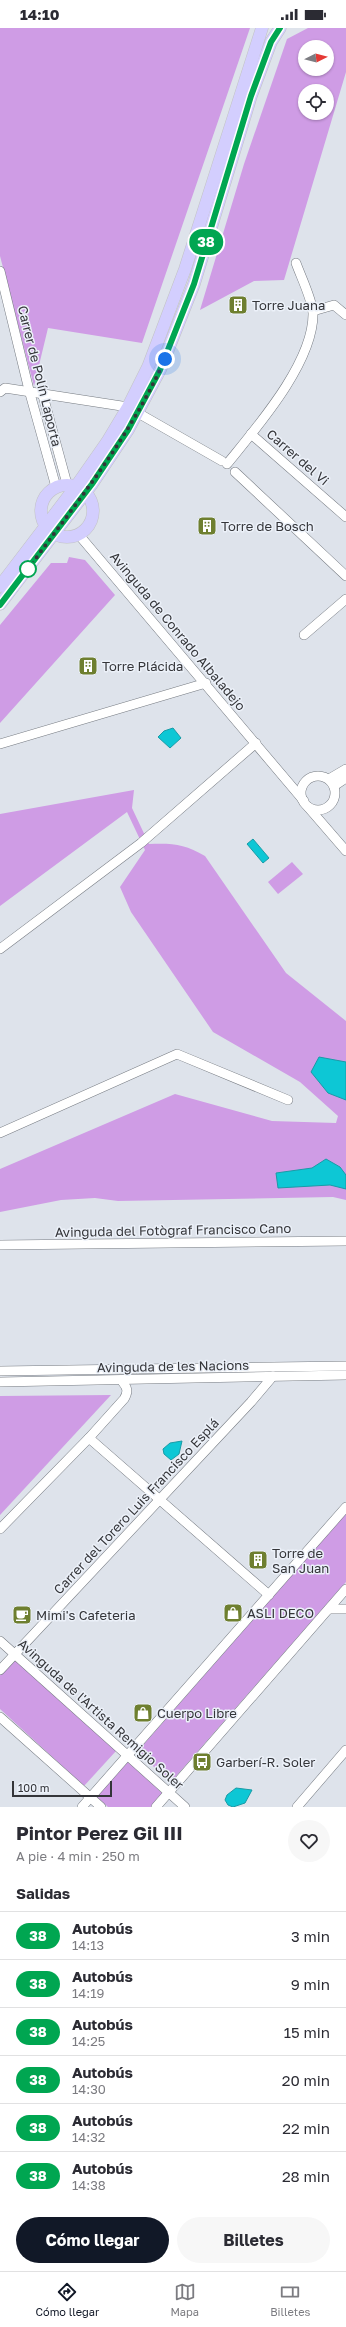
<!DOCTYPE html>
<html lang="es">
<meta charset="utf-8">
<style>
:root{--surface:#fff;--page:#f7f7f7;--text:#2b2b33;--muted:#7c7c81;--line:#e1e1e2;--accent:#111827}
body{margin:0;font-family:"Golos Text",sans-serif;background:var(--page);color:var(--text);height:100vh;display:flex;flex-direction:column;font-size:15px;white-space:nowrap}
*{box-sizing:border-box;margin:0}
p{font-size:13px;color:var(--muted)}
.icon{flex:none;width:22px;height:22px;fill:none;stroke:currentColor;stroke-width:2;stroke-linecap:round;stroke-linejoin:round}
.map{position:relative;height:1779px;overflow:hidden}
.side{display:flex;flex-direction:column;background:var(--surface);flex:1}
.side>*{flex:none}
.badge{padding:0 8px;border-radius:13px;font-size:14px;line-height:26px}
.needle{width:26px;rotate:84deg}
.buttons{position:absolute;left:298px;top:12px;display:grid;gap:8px}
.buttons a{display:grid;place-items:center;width:36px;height:36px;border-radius:50%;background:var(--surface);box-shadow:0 1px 3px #0004;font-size:20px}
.scale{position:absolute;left:12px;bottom:10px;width:100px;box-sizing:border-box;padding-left:4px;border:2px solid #343539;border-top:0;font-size:11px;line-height:14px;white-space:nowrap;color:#343539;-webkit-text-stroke:3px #ecf1f9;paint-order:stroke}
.you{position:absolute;width:20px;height:20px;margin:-10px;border:3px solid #fff;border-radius:50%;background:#1a73e8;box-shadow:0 0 0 6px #1a73e833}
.map>.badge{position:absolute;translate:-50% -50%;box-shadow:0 0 0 2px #fff}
h2{padding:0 16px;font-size:15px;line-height:36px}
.round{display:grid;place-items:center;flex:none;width:42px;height:42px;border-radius:21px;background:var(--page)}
.head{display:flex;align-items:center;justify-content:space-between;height:68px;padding:0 16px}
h1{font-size:19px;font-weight:700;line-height:30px}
.action{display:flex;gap:8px;margin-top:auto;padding:8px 16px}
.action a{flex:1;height:46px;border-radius:24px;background:var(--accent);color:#fff;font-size:16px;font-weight:700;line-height:46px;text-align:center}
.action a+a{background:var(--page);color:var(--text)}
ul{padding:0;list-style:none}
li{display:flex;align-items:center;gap:12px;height:48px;padding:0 16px;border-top:1px solid var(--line)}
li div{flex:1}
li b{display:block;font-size:15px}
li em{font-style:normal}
li .badge{min-width:44px;font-weight:700;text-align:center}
.status{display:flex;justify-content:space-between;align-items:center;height:28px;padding:0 20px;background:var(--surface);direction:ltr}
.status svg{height:11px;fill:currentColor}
.tabs{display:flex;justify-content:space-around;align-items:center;height:56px;border-top:1px solid var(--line);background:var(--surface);font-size:11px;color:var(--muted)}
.tabs a{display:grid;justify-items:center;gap:2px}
.tabs .selected{color:var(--accent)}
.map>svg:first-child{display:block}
</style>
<div class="status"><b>14:10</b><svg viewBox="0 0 49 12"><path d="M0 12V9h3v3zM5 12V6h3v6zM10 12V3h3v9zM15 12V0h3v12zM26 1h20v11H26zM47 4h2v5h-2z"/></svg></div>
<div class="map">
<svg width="346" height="1779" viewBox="0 0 346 1779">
<rect width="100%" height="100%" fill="#dee3eb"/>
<!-- green -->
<g fill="#cf9ce5" fill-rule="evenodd">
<path d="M0,0H250L142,315L48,300L34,358L0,228Z"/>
<path d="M308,0H346V44L284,252L254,253L200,282L244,136L287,11ZM305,19H327V41H305ZM305,63H327V85H305Z"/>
<path d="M69,529L85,532L115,567L0,695V597L51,535H67Z"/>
<path d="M134,762L132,780L149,816C172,815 185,816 205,828L286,945L346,993V1172L333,1169L118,1173L95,1170L61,1172L0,1184V1141L175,1066L272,1093L336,1095L338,1088L300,1054L213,1004L131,884L120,859L145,822L127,784L0,878V786Z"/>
<path d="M292,834L303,846L278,866L268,854Z"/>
<path d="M111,1367L0,1487V1368Z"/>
<path d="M346,1485V1554L171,1754L137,1724Z"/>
<path d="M15,1632L116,1723L84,1758L0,1681V1646Z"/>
<path d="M127,1732L163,1766L151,1779H108L96,1768Z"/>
</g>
<!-- water -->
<g fill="#0dc7d5" stroke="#199ba6">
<path d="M173,700L181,710L170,720L158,709L164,703Z"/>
<path d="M253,811L269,830L263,835L247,816Z"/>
<path d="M319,1029L346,1034V1072L328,1065L311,1044Z"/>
<path d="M326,1131L340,1139L346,1147V1161L330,1157L278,1160L276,1145L312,1140Z"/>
<path d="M182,1413L179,1426L171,1432L164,1426L163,1421L170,1415Z"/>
<path d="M236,1760L252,1762L245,1775L233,1779L228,1777L225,1772L227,1767Z"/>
</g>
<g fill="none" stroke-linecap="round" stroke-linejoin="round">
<!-- minor casing -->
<g stroke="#767b82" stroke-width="10">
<g id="minor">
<path d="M0,243L29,362L56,459"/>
<path d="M313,283L334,277L346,287"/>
<path d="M0,364L5,360L128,379"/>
<path d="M42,364L67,456"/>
<path d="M138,385L222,433"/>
<path d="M251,406L346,489"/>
<path d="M227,436C257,399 314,334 313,285C312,271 301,249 296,235"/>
<path d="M235,444L346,548"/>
<path d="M79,507L304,773"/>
<path d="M304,607L346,571"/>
<path d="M0,716L206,655"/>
<circle cx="318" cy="765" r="17"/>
<path d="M329,751L346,741"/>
<path d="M334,758L346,750"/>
<path d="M308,779L346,823"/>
<path d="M0,921L141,815L256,715"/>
<path d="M0,1105L177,1026L288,1072"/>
<path d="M0,1217L346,1213"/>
<path d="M0,1343L346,1338"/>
<path d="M0,1354L346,1347"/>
<path d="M89,1410L269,1567"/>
<path d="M0,1501L89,1410L124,1371C129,1363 127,1359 121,1352"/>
<path d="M329,1581H346"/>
<path d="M0,1613L185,1779"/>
<path d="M0,1642L251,1374L273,1348"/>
<path d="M0,1689L101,1779"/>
<path d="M82,1779L346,1479"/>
<path d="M156,1779L346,1561"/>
<path d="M297,1779L346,1722"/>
</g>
</g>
<!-- major casing -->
<g stroke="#c2c2c4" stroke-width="13">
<g id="major">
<circle cx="67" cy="483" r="26"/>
<path d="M0,558L77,457L107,414L128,379L148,339L185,241L262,0"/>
<path d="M0,576L92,456L128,402L160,342L194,256L251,68L271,14L280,0"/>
</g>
</g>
<!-- minor -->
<use href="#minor" stroke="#fff" stroke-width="9"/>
<!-- major -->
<use href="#major" stroke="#d3cefe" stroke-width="12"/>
</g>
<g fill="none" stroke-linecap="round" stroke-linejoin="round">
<!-- line casing -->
<g stroke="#fff" stroke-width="9">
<path id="line" d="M0,577L92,456L128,402L160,342L194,256L251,68L271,14L280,0"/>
</g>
<!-- line -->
<use href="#line" stroke="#00a651" stroke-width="6"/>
<!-- walk -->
<path stroke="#343539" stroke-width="4" stroke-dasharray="0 7.2" d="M28,541C79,471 129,411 165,331"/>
</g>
<!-- icons -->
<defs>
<g id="building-square" transform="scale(1)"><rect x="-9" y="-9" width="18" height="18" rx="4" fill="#6e7f2f" stroke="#ecf1f9"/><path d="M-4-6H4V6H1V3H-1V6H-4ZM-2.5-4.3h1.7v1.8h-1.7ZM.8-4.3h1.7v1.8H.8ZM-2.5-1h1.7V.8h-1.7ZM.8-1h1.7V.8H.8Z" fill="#fff"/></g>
<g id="shop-square" transform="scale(1)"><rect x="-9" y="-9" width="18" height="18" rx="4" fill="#6e7f2f" stroke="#ecf1f9"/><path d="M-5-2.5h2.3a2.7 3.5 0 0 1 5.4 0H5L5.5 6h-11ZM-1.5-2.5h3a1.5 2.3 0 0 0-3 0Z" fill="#fff"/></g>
<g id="cafe-square" transform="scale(1)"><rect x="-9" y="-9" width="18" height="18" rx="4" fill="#6e7f2f" stroke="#ecf1f9"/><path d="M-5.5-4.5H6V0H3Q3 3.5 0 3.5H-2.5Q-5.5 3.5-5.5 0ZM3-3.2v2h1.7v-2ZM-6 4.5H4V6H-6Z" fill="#fff"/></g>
<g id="bus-square" transform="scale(1)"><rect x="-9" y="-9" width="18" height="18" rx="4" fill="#6e7f2f" stroke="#ecf1f9"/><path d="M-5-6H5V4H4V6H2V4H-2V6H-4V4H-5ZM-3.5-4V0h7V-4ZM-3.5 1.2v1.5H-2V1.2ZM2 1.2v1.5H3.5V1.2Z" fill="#fff"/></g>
</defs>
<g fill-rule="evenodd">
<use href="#building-square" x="238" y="277"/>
<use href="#building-square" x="207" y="498"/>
<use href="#building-square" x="88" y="638"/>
<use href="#building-square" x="258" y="1532"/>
<use href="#shop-square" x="233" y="1585"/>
<use href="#cafe-square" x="22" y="1587"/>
<use href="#shop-square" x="143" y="1685"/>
<use href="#bus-square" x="202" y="1734"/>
</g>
<!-- markers -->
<circle fill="#fff" stroke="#00a651" stroke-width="2" cx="28" cy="541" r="8"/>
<g text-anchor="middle" stroke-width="3" stroke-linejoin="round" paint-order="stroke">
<!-- poi labels -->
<g font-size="13" fill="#343539" stroke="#ecf1f9" text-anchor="start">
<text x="252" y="282">Torre Juana</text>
<text x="221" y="503">Torre de Bosch</text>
<text x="102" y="643">Torre Plácida</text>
<text x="272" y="1530">Torre de<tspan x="272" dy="15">San Juan</tspan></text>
<text x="247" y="1590">ASLI DECO</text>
<text x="36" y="1592">Mimi's Cafeteria</text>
<text x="157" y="1690">Cuerpo Libre</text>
<text x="216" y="1739">Garberí-R. Soler</text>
</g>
<!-- street labels -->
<g font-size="13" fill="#343539" stroke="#ecf1f9">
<text transform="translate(40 348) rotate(76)" y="5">Carrer de Polín Laporta</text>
<text transform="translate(298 429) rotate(41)" y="5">Carrer del Vi</text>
<text transform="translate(178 603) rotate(50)" y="5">Avinguda de Conrado Albaladejo</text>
<text transform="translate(173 1202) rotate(-1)" y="5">Avinguda del Fotògraf Francisco Cano</text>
<text transform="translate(173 1338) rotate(-1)" y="5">Avinguda de les Nacions</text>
<text transform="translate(136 1478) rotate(-47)" y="5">Carrer del Torero Luis Francisco Esplá</text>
<text transform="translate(101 1686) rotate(42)" y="5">Avinguda de l'Artista Remigio Soler</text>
</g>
</g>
</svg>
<div class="buttons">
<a><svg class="needle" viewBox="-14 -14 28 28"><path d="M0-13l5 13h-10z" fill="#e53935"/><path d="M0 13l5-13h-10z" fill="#7c7c81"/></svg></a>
<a><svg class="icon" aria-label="locate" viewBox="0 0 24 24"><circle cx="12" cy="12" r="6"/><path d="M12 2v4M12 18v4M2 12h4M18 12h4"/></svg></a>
</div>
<div class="scale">100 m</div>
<div class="you" style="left:165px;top:331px"></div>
<b class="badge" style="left:206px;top:214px;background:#00a651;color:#fff">38</b>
</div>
<section class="side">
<div class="head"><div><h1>Pintor Perez Gil III</h1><p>A pie · 4 min · 250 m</p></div><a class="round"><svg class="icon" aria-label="heart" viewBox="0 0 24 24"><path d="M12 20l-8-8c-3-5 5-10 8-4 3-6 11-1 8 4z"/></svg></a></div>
<h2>Salidas</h2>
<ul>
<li><span class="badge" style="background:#00a651;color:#fff">38</span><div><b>Autobús</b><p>14:13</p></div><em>3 min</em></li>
<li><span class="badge" style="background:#00a651;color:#fff">38</span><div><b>Autobús</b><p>14:19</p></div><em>9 min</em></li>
<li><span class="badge" style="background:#00a651;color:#fff">38</span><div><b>Autobús</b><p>14:25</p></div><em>15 min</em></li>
<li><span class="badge" style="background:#00a651;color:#fff">38</span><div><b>Autobús</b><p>14:30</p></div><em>20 min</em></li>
<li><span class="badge" style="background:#00a651;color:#fff">38</span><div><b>Autobús</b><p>14:32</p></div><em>22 min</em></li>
<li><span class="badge" style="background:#00a651;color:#fff">38</span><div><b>Autobús</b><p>14:38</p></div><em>28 min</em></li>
</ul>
<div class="action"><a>Cómo llegar</a><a>Billetes</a></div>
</section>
<nav class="tabs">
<a class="selected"><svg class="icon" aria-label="directions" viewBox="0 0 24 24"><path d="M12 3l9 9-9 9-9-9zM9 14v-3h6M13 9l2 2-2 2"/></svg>Cómo llegar</a>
<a><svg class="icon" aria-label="map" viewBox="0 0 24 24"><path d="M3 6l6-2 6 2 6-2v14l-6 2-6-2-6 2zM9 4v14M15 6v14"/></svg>Mapa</a>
<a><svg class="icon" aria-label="tickets" viewBox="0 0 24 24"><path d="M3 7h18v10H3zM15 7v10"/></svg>Billetes</a>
</nav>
